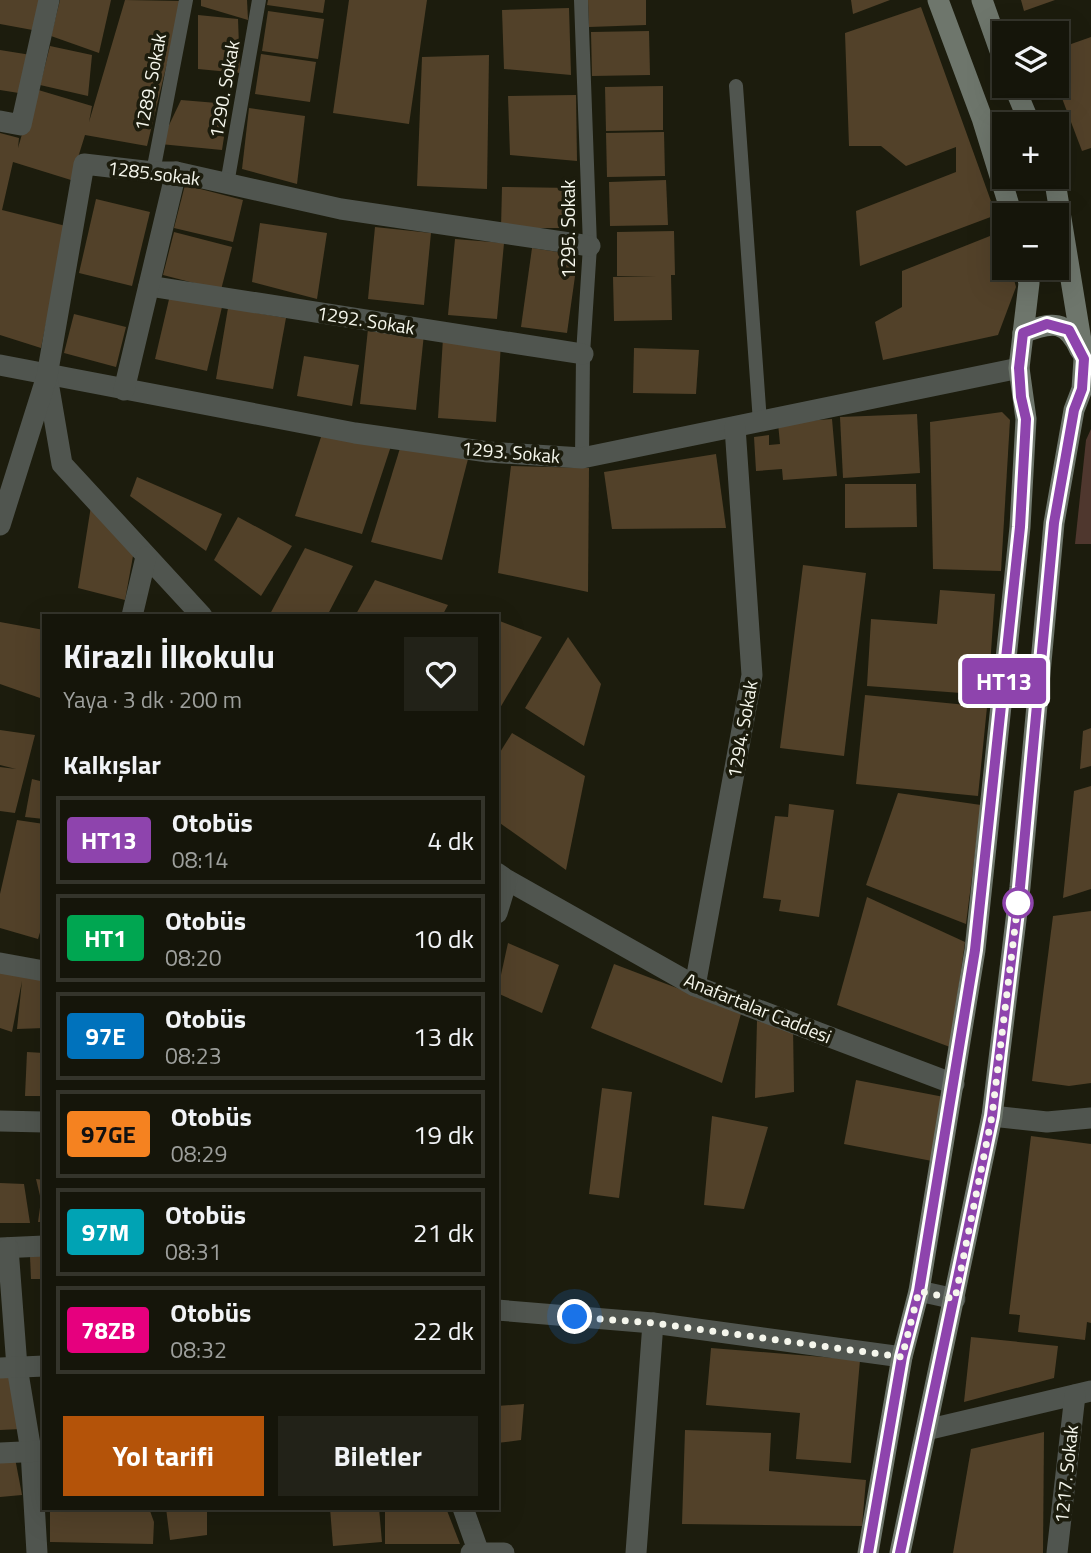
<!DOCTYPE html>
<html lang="tr">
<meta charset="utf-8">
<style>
:root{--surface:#15150a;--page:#222218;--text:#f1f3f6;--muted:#9d9f9c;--line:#34342b;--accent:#b45309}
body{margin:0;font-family:"Titillium Web",sans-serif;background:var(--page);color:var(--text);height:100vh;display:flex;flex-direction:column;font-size:26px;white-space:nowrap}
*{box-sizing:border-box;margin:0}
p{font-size:23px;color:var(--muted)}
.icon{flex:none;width:38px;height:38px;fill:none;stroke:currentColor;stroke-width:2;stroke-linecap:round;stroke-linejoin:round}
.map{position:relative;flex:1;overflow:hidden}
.details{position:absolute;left:42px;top:614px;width:457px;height:896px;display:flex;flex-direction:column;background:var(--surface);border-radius:0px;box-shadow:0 7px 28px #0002,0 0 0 2px var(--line)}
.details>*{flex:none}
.badge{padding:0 14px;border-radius:5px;font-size:24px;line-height:46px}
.fabs{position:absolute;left:992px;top:21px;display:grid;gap:14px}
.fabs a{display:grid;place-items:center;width:77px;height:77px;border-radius:0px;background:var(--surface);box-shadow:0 7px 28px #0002,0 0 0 2px var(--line);font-size:35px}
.you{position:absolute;width:35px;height:35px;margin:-18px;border:5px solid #fff;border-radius:50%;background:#1a73e8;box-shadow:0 0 0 10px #1a73e833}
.map>.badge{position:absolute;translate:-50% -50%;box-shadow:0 0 0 4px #fff}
h2{padding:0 21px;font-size:26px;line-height:63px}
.round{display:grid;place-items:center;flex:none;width:74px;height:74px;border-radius:0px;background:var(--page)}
.head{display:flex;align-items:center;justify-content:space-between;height:119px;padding:0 21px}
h1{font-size:33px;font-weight:700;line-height:52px}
.button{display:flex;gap:14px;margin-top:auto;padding:14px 21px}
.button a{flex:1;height:80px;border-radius:0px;background:var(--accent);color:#fff;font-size:28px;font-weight:700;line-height:80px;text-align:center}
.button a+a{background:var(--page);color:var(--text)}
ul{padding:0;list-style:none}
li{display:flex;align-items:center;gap:21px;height:88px;margin:0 14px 10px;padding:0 7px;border:4px solid var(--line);border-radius:0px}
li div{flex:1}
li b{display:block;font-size:26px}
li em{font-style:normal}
li .badge{min-width:77px;font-weight:700;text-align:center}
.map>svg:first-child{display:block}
</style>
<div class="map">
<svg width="1091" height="1553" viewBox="0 0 1091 1553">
<rect width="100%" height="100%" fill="#1c1c0d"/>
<!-- green -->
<path fill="#4f372e" d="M1091,429V544H1075L1086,440Z"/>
<!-- building -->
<g fill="#524129">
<path d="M0,0H46L38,31L0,24Z"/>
<path d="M60,0H111L99,53L51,36Z"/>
<path d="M125,0L182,1L147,146L85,135L71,180L13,162L2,210L66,226L41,348L0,335V133L19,138L18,148L35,89L92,106L89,122Z"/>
<path d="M201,0H247L248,20L201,6Z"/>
<path d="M268,0H325L323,13L267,5Z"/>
<path d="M349,0H427L409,124L333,113Z"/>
<path d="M588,0H646V25L589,27Z"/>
<path d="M851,0H890L853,14Z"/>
<path d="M1021,0H1055L1024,11Z"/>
<path d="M921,7L996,215L860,266L856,211L956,172V147L906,166L881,146H849L845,33Z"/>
<path d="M569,8L571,75L504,69L502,10Z"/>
<path d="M268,11L324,19L318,59L262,51Z"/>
<path d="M198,15L238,19L240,73L198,69Z"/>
<path d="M649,31L650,75L592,76L591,32Z"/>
<path d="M1091,37V148L1082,151L1057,85V49Z"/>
<path d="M50,46L92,55L88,96L40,85Z"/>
<path d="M0,50L31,55L25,94L0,90Z"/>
<path d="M261,54L316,62L310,102L255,94Z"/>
<path d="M489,55L487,189L417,186L422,57Z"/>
<path d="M663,86V130L606,131L605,87Z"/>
<path d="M576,95L577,161L510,155L508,96Z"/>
<path d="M181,100L229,104L222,150L160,144Z"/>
<path d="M249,108L305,116L297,184L242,169Z"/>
<path d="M664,132L665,176L607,177L606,133Z"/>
<path d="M666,180L668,225L610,226L609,182Z"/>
<path d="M185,185L243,200L233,242L174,228Z"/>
<path d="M502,187L573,188V228H501Z"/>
<path d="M96,199L150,212L132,286L79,273Z"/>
<path d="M260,223L327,233L317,299L252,282Z"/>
<path d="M375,227L431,233L424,305L368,299Z"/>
<path d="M674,231L675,275H671L672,320L614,321L613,277L656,276H617V232Z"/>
<path d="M174,232L232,247L221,290L163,275Z"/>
<path d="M1000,232L1004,248V268H1011L1016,287L998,335L883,360L875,322L902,307V271Z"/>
<path d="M455,239L504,243L497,319L448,315Z"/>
<path d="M532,248L578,255L567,333L521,327Z"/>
<path d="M170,295L222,307L207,371L155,359Z"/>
<path d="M228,308L286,318L273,389L216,379Z"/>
<path d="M74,314L126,327L116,367L64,353Z"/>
<path d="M368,329L424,334L416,410L360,404Z"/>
<path d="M443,338L501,343L496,422L438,418Z"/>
<path d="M634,348L699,350L696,394L633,393Z"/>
<path d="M304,356L359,365L352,406L297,396Z"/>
<path d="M1002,412L1010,420L1001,571L933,569L930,422Z"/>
<path d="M917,414L920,473L843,478L840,417Z"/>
<path d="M832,419L837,476L783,480L782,469L756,471L754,437L769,435V445L780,444L778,423Z"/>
<path d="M322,434L391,446L362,534L295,516Z"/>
<path d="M401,445L468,459L442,560L371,542Z"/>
<path d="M716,454L726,528L612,529L604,472Z"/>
<path d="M511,466L589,468L588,592L498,573Z"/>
<path d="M137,477L222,514L206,551L130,496Z"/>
<path d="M845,484H916L917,527L845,528Z"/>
<path d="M91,506L135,545L125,600L78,588Z"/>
<path d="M238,517L292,546L261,596L214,560Z"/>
<path d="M305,548L353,566L327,616H269Z"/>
<path d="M803,565L866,573L844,756L780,748Z"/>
<path d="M375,580L448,605L442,616H355Z"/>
<path d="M940,590L995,594L988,695L867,686L871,619L937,624Z"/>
<path d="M497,620L542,637L497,713Z"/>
<path d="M0,622L44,630V677L40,698L0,684Z"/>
<path d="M568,637L601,684L584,746L525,708Z"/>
<path d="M865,695L987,707L978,796L856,784Z"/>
<path d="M1091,728V766L1080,769L1083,731Z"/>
<path d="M0,730L35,735L15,813L0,811V767L16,769L0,765Z"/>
<path d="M512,733L585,776L566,870L497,821V757Z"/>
<path d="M32,779L44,782V819L25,817Z"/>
<path d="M1091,786V889L1063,898L1074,791Z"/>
<path d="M898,793L981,805L966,924L866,885Z"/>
<path d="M789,804L834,810L819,917L779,911L781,900L763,898L775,816L788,817Z"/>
<path d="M17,820L44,824V919L38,939L0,928V894Z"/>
<path d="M867,897L965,942L950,1047L837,1005Z"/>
<path d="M1091,911V1083L1069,1086L1032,1081L1053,916Z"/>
<path d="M508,943L559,965L542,1013L497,993Z"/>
<path d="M614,964L732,1009L742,1010L722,1083L591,1028Z"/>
<path d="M0,972L44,979V1028L17,1029L22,981L12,1032L0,1028Z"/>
<path d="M757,1021L793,1027L794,1092L755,1098Z"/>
<path d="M27,1052L44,1053V1096H25Z"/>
<path d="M856,1080L944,1097L932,1161L844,1144Z"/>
<path d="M602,1088L632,1092L619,1198L589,1194Z"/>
<path d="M712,1116L768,1127L744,1209L704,1205Z"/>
<path d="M1031,1136L1091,1144V1323L1087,1322L1085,1340L1018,1332L1020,1315L1009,1314Z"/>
<path d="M36,1179L44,1180V1222H38L41,1200Z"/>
<path d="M0,1183L24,1184L30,1223H0Z"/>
<path d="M30,1256H44V1279H31Z"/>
<path d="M971,1337L1058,1346L1054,1378L964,1402Z"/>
<path d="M711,1348L860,1360L851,1463L796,1459L800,1413L706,1405Z"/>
<path d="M13,1377L21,1429L0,1430V1378Z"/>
<path d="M524,1404L521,1440L497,1443V1406Z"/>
<path d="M685,1430L771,1433L769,1471L866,1480L862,1526L682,1524Z"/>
<path d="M1044,1432L1043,1553H953L971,1449Z"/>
<path d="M15,1458L22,1495L0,1497V1459Z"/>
<path d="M50,1508H149L154,1522L153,1544L50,1542Z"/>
<path d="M166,1508H207V1535L170,1540Z"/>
<path d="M330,1508H379L382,1542L333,1546Z"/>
<path d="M385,1508H446L460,1544H385Z"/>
</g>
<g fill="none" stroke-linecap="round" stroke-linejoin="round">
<!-- service -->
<g stroke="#50554f" stroke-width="14">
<path d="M581,0L590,246L583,354L582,458"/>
<path d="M736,86L760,422"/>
<path d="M153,172L186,0"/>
<path d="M227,184L259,0"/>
</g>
<!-- minor -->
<g stroke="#50554f" stroke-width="21">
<path d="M0,121L21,125L49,0"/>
<path d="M149,286L583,354"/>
<path d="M0,365L355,433L488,452L582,458L1019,368"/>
<path d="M48,382L62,464L202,616"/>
<path d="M124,390L176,172"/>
<path d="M0,525L47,376L84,164L153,172H176L341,209L590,246"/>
<path d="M132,616L146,557"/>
<path d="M497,873L507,880L695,986L954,1084"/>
<path d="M497,913L507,880"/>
<path d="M0,963L44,971"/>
<path d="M695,986L752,675L735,427"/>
<path d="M992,1116L1047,1122L1091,1118"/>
<path d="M0,1121L44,1122"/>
<path d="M0,1248L44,1246"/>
<path d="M8,1248L17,1367L31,1451L37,1553"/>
<path d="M919,1291L955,1299"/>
<path d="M497,1310L653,1323L902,1357"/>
<path d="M0,1368L44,1366"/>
<path d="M926,1430L1091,1391"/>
<path d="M0,1453L43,1451"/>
<path d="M463,1508L479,1553"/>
<path d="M471,1553H504"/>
<path d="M636,1553L653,1323"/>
<path d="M1057,1553L1075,1395"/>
</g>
<!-- secondary -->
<g stroke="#6e766c" stroke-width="21">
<path d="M938,0L982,118L1012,215"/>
<path d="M982,0L1004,62"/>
<path d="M1014,86L1030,124"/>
<path d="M1023,333C1052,321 1067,320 1080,350"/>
<path d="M868,1553L902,1357L919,1291L975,950L1020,527L1026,419L1019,368L1029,283L1025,268"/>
<path d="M900,1553L992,1116L1020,887L1054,523L1074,410L1082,389L1084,359L1056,188L1052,177"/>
</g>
</g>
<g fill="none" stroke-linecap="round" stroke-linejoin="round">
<!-- line casing -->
<g stroke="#fff" stroke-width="16">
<path id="line" d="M868,1553L902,1357L919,1291L975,950L1020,527L1026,419L1021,397L1019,368L1023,333L1047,324L1069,330L1084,359L1082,389L1074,410L1054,523L1020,887L992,1116L900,1553"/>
</g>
<!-- line -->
<use href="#line" stroke="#8e44ad" stroke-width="10"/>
<!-- walk -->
<path stroke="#f5f6ec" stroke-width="7" stroke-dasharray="0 12.6" d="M575,1317L653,1323L902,1357L919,1291L955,1299L992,1116L1018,903"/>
</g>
<!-- markers -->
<circle fill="#fff" stroke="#8e44ad" stroke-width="3.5" cx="1018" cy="903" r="14"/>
<g text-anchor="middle" stroke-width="7" stroke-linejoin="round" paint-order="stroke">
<!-- street labels -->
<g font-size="19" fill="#f5f6ec" stroke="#1c1c0d">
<text transform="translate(150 82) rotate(-79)" y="7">1289. Sokak</text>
<text transform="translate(224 89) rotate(-80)" y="7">1290. Sokak</text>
<text transform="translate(154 173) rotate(7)" y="7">1285.sokak</text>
<text transform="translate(568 229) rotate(-90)" y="7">1295. Sokak</text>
<text transform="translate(366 320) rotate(9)" y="7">1292. Sokak</text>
<text transform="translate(511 452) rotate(5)" y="7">1293. Sokak</text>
<text transform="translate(742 729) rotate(-80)" y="7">1294. Sokak</text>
<text transform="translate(758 1008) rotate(22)" y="7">Anafartalar Caddesi</text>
<text transform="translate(1066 1474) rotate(-84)" y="7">1217. Sokak</text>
</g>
</g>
</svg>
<div class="fabs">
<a><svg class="icon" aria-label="layers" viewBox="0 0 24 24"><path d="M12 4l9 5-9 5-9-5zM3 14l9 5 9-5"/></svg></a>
<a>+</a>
<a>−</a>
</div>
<div class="you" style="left:575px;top:1317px"></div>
<b class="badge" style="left:1004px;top:681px;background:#8e44ad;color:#fff">HT13</b>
<section class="details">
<div class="head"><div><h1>Kirazlı İlkokulu</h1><p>Yaya · 3 dk · 200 m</p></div><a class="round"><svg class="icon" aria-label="heart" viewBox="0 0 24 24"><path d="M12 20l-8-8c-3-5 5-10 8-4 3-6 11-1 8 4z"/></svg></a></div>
<h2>Kalkışlar</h2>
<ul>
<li><span class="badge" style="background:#8e44ad;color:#fff">HT13</span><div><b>Otobüs</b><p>08:14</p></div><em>4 dk</em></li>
<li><span class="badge" style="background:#00a651;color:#fff">HT1</span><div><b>Otobüs</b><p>08:20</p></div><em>10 dk</em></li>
<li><span class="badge" style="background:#0072bc;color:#fff">97E</span><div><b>Otobüs</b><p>08:23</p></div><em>13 dk</em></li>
<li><span class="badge" style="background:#f58220;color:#111">97GE</span><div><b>Otobüs</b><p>08:29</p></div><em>19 dk</em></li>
<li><span class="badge" style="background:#00a3b4;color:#fff">97M</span><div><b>Otobüs</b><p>08:31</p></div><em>21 dk</em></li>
<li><span class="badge" style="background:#e6007e;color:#fff">78ZB</span><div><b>Otobüs</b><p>08:32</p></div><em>22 dk</em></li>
</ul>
<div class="button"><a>Yol tarifi</a><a>Biletler</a></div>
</section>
</div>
